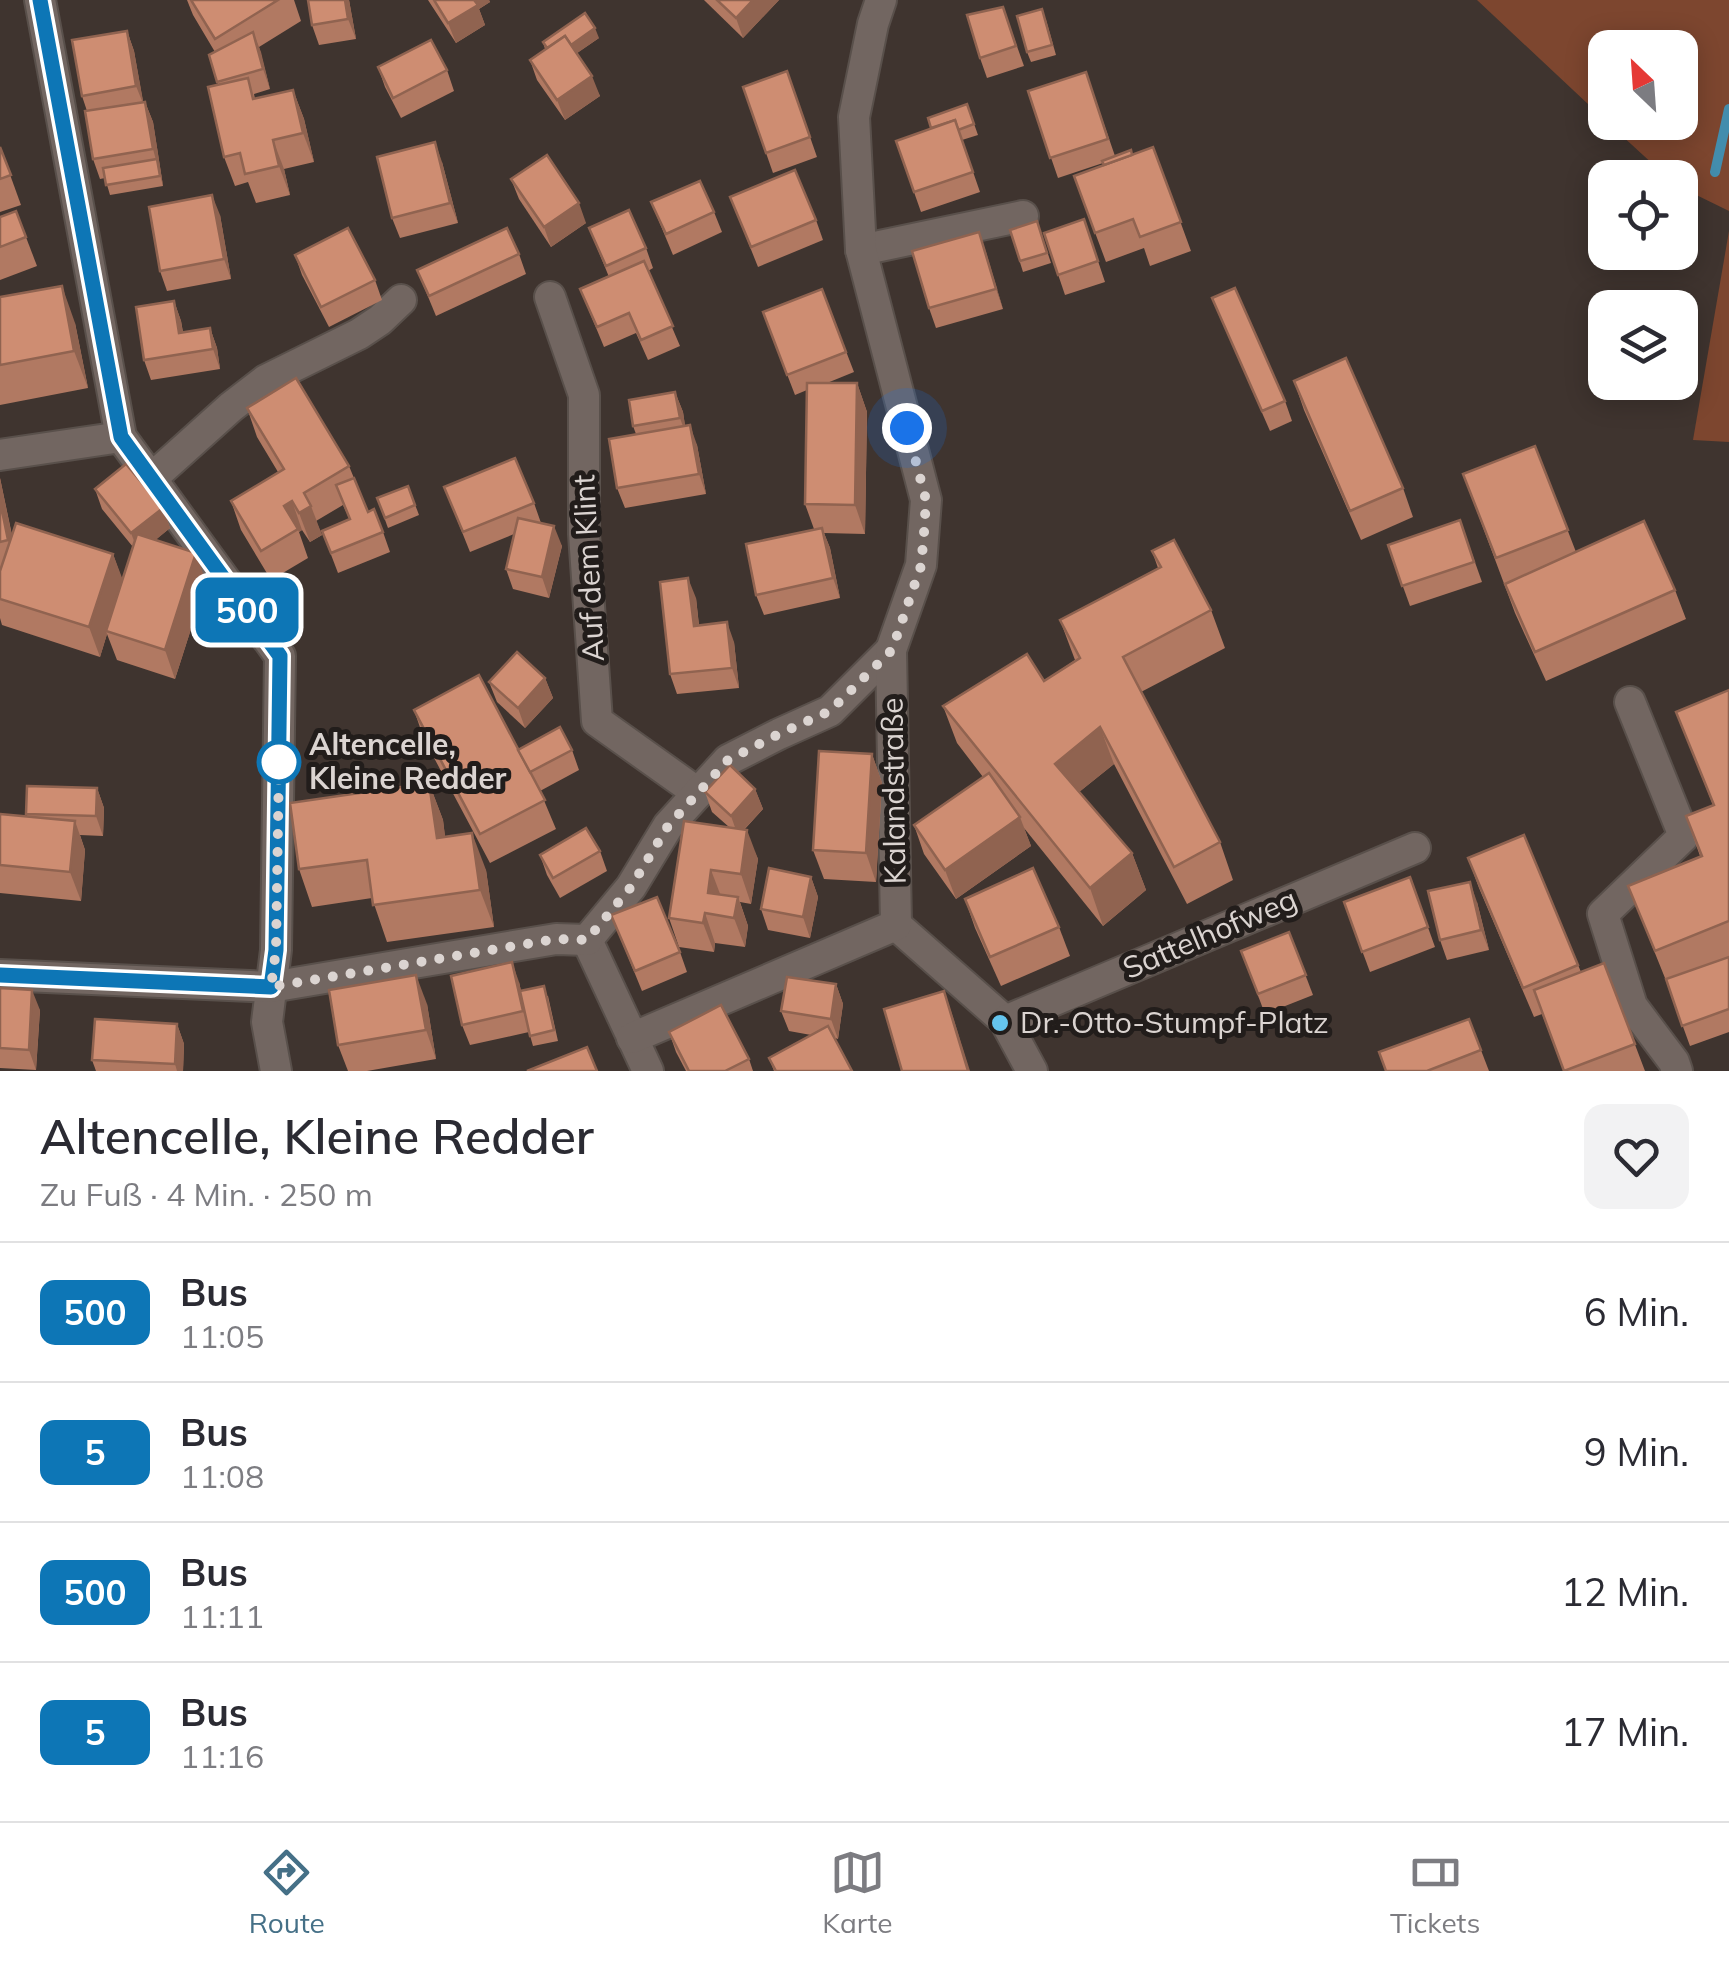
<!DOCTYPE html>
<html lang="de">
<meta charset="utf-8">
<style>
:root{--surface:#fff;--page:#f2f2f3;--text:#2b2b33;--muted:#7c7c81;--line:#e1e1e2;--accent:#457087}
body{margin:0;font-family:Mulish,sans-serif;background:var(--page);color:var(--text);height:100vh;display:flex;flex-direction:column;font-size:38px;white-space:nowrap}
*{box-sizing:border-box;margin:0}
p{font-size:32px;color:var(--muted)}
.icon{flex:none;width:55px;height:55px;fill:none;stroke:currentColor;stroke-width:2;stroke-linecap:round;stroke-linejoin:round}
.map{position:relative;height:1071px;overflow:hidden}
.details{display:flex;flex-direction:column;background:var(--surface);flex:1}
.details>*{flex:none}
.badge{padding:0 20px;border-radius:15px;font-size:35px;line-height:65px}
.needle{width:65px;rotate:335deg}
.tools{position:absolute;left:1588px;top:30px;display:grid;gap:20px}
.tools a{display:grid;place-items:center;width:110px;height:110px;border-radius:20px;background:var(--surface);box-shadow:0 5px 25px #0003;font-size:50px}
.you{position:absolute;width:50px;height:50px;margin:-25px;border:8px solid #fff;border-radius:50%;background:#1a73e8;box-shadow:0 0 0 15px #1a73e833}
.map>.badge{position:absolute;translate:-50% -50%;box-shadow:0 0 0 5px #fff}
.round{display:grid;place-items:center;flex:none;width:105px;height:105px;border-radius:20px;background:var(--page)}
.headline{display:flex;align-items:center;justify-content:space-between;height:170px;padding:0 40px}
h1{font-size:48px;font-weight:600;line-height:75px}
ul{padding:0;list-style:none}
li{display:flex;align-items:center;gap:30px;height:140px;padding:0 40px;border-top:2px solid var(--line)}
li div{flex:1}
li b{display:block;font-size:38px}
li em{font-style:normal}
li .badge{min-width:110px;font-weight:700;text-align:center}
.tabs{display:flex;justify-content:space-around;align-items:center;height:140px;border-top:2px solid var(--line);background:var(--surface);font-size:28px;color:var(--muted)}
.tabs a{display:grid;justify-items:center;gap:5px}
.tabs .on{color:var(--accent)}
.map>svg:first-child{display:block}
</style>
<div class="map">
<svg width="1729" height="1071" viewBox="0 0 1729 1071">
<rect width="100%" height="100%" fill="#3f342f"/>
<!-- green -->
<g fill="#7d462f">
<path d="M1477,0H1729V211L1680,187V178L1667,177L1608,123L1680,122V48H1605V120Z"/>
<path d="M1729,231V442L1693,440Z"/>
</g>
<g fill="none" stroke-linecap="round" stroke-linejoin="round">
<!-- stream -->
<path stroke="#438dad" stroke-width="10" d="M1715,172L1729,109"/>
<!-- minor casing -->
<g stroke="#59504b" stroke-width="34">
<g id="minor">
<path d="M40,0L121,437L280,656L276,950L267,1022L276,1071"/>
<path d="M861,250L1023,216"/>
<path d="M550,297L584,395V534L597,721L698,793"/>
<path d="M0,455L121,437"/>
<path d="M152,478L231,407L266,380L359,334L380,320L401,300"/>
<path d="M1630,702L1684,836L1603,914L1632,1006L1674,1062L1677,1071"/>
<path d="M896,925L1005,1021L1032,1071"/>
<path d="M587,940L631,887L668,826L728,760L779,734L830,711L891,650"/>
<path d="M587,940L648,1071"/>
<path d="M0,975L271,987L556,939L587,940"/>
<path d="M1005,1021L1415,848"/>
<path d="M632,1038L896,925L891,650L921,565L926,500L861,250L854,117L873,24L881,0"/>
</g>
</g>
<!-- minor -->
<use href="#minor" stroke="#726661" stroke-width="30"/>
</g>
<!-- wall -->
<g fill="#b17962">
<path d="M187,0H294L301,21L259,47L270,89L254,94L255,99L293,90L304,119L314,162L284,169L290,195L256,203L248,182L235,186L224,157L218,85L209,55L215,52L193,15Z"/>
<path d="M349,0L356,39L319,45L312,25Z"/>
<path d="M428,0H489L490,2L479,9L485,25L456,43Z"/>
<path d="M704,0H779L743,38Z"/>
<path d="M1003,7L1024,66L987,78L980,58Z"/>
<path d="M1046,20L1056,55L1031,62L1027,52Z"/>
<path d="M127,31L134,51L143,102H145L153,122L163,186L110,195L105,178L100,179L93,159L87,111L82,96Z"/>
<path d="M599,38L577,53L600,96L565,120L537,80L530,60L545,49L543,42Z"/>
<path d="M378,67L447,70L454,91L401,118L385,87Z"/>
<path d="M787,71L817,157L773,173L743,87Z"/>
<path d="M1086,72L1115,156L1132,155L1153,147L1191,251L1150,266L1144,248L1106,262L1074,176L1104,165L1103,163L1058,178L1028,91Z"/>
<path d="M967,104L978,135L962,140L980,192L921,212L896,141L931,128Z"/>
<path d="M0,147L21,205L0,212Z"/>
<path d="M442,162L458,223L400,238L392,218Z"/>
<path d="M511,179L586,223L551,247L519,199Z"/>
<path d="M730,197L816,220L823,240L758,267Z"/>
<path d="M651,202L714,212L722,232L673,255Z"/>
<path d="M16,211L37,266L0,280V217Z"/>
<path d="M220,215L231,279L167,291L160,271Z"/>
<path d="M1084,219L1105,282L1065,295L1044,233Z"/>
<path d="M1037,221L1051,263L1023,272L1010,230Z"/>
<path d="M589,228L646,248L653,268L648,271L680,346L648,360L636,333L604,347L580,289L609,277Z"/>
<path d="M979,232L1003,309L936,328L929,308Z"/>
<path d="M519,254L526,274L436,316L417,270Z"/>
<path d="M295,255L375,280L382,300L329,327L302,275Z"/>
<path d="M822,289L854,372L827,383H857L867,412L865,534L824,533L830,548L840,598L764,615L756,595L814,529L805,504L807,390L795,395L763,312Z"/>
<path d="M0,297L75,323L88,388L0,405Z"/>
<path d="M1212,298L1285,401L1292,421L1270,431Z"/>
<path d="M174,301L181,321L183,332L210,328L217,348L220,369L151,380L144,360Z"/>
<path d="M1294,381L1403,488L1413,517L1361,540L1304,410Z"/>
<path d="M675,392L683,412L685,426L697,445L706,494L625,508L617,488L636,434L633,426Z"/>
<path d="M247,408L349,466L368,512L383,532L390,552L338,573L322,531L350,520L343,505L316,521L322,535L310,542L302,530L299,532L308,558L271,580L241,530L231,501L278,472L257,437Z"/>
<path d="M1535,446L1576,552L1675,590L1686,619L1546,681L1515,613L1463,474Z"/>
<path d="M0,478L12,535L113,554L122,580L133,547L102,509L95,489L163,508L170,528L155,540L206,582L175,679L117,660L107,634L100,657L2,625L0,618Z"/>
<path d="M408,486L419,515L388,528L377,498Z"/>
<path d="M444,487L534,503L541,523L562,546L549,598L513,589L506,569L514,534L470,552Z"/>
<path d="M1460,520L1482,582L1410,606L1388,545Z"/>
<path d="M1152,551L1211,610L1225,648L1141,692L1220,842L1233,880L1187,904L1114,764L1079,792L1132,853L1146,890L1103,926L1024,828L1031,846L956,899L924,854L914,825L983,777L957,743L943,706L1044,681L1075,660L1060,620L1158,568Z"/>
<path d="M696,598L699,625L734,642L739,688L677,694L670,674Z"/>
<path d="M545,678L553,698L525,728L497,702L489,682Z"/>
<path d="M1729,690V1032L1690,1046L1669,988L1628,886L1700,856L1686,816L1713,805L1676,712Z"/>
<path d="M414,710L518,750H572L579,770L540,791L556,829L490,863L424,739Z"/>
<path d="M872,754L882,783L876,882L824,879L813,850Z"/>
<path d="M429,783L443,820L445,837L486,870L494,927L387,942L372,898L312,907L299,869Z"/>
<path d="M97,788L104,808L103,836L80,835L85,850L81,901L0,893V814L27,816L26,814Z"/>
<path d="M755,789L763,809L744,830L758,859L751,904L740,902L748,926L745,947L715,943L714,952L679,947L669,918L729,827L712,812L705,792Z"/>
<path d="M1524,835L1581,972L1604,963L1645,1071H1564L1542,1014L1534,1017L1479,888L1468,858Z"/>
<path d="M600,851L607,871L560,898L547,875L540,855Z"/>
<path d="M811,877L818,897L810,938L768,930L761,909Z"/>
<path d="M1410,877L1435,947L1370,972L1344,902Z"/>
<path d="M965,899L1059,927L1070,956L1001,986L975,928Z"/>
<path d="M1477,902L1489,950L1447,960L1440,940Z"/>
<path d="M611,915L680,952L687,972L642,991Z"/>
<path d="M1289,932L1313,995L1265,1014L1241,951Z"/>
<path d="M519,982L521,991L548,996L558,1041L533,1046L529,1032L470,1045L462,1025Z"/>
<path d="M836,984L843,1004L838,1039L835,1038L852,1071H774L769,1058L811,1035L789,1031L781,1011Z"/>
<path d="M0,988L40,1010L36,1070L0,1068Z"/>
<path d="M427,1004L436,1059L367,1071H348L338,1045Z"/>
<path d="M1469,1019L1489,1071H1386Z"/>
<path d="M177,1024L184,1044L183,1071H96L92,1060Z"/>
<path d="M669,1032L749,1059L753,1071H686L676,1052Z"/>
</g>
<!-- shaded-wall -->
<g fill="#906350">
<path d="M345,0H349L356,39L348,19Z"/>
<path d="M472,0H489L490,2L479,9L485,25L456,43L448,23Z"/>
<path d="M753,0H779L743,38L736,18Z"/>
<path d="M595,28L599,38L557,67L553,57Z"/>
<path d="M127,31L134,51L144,106L136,86Z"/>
<path d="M253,32L261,52L270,89L263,69Z"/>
<path d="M592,76L600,96L565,120L557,100Z"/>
<path d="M293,90L304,119L314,162L303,133Z"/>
<path d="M145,102L153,122L163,186L153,149Z"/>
<path d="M273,140L284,169L290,195L279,166Z"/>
<path d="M435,142L442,162L458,223L450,203Z"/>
<path d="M212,195L220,215L231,279L224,259Z"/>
<path d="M579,203L586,223L551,247L544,227Z"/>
<path d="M979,232L986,252L1003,309L996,289Z"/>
<path d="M62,286L75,323L88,388L74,351Z"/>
<path d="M174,301L181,321L186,353L179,333Z"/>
<path d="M210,328L217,348L220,369L213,349Z"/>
<path d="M857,383L867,412L865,534L855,505Z"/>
<path d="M675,392L683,412L687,438L680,418Z"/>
<path d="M690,425L697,445L706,494L699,474Z"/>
<path d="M0,478L19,570L8,540L0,501Z"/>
<path d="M292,501L302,530L299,532L284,506Z"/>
<path d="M311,506L322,535L310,542L299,513Z"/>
<path d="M163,508L170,528L139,554L131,533Z"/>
<path d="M554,526L562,546L549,598L542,577Z"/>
<path d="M822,528L830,548L840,598L833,578Z"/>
<path d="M196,553L206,582L175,679L165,650Z"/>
<path d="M113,554L124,583L106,631L107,634L100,657L89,627Z"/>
<path d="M688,578L696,598L701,646L694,626Z"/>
<path d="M727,622L734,642L739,688L732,668Z"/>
<path d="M545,678L553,698L525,728L518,708Z"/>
<path d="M1100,727L1114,764L1068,801L1055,764Z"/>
<path d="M872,754L882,783L876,882L866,853Z"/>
<path d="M429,783L443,820L450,875L437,838Z"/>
<path d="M97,788L104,808L103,836L96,816Z"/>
<path d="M755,789L763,809L738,836L731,816Z"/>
<path d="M1020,817L1031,846L956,899L945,870Z"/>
<path d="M75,821L85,850L81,901L70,872Z"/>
<path d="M747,830L758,859L751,904L741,874Z"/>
<path d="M472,833L486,870L494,927L480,890Z"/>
<path d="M1132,853L1146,890L1103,926L1090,888Z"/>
<path d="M711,870L722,899L708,893Z"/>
<path d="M811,877L818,897L810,938L803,917Z"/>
<path d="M1470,882L1477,902L1489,950L1481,930Z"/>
<path d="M738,897L748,926L745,947L734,918Z"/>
<path d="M705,913L715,943L714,952L703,923Z"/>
<path d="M512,962L519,982L530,1031L523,1011Z"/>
<path d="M416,975L427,1004L436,1059L426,1030Z"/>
<path d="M836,984L843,1004L838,1039L831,1019Z"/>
<path d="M32,990L40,1010L36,1070L29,1050Z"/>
<path d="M944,991L954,1020L970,1071H968Z"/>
<path d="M177,1024L184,1044L183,1071H177L175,1064Z"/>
</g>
<!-- building -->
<g fill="#ce8d72" stroke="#906350" stroke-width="2.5">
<path d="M191,0H278L215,39Z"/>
<path d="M308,0H345L348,19L312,25Z"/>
<path d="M434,0H474L478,5L448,23Z"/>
<path d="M717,0H753L736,18Z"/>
<path d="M1003,7L1016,46L980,58L967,15Z"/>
<path d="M1042,9L1052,45L1027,52L1017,16Z"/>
<path d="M585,13L595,28L571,45L565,36L547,48L543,42Z"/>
<path d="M127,31L136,86L82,96L72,40Z"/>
<path d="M253,32L263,69L217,82L209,55Z"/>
<path d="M565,36L592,76L557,100L530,60Z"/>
<path d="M431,40L447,70L393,98L378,67Z"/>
<path d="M787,71L810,137L766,153L743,87Z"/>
<path d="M1086,72L1108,139L1050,158L1028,91Z"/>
<path d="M248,78L253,99L293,90L303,133L273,140L279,166L245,174L240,153L224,157L208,87Z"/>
<path d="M145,102L153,149L93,159L85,111Z"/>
<path d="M967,104L974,124L958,130L955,120L931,128L928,118Z"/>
<path d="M955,120L973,172L914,192L896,141Z"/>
<path d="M435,142L450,203L392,218L377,157Z"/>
<path d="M0,147L11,175L0,179Z"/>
<path d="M1153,147L1181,222L1140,237L1133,219L1095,233L1074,176Z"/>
<path d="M1131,150L1132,155L1104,165L1102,161Z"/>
<path d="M547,155L579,203L544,227L511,179Z"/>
<path d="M157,159L160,176L106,185L103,168Z"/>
<path d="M795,170L816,220L751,247L730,197Z"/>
<path d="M700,181L714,212L666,234L651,202Z"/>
<path d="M212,195L224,259L160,271L149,207Z"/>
<path d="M629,210L646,248L606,266L589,228Z"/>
<path d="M16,211L26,237L0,247V217Z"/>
<path d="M1084,219L1098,261L1058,275L1044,233Z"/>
<path d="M1037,221L1047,253L1020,261L1010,230Z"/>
<path d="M348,228L375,280L321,307L295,255Z"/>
<path d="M507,228L519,254L429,296L417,270Z"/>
<path d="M979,232L996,289L929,308L912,251Z"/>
<path d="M644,261L673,326L641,340L629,313L597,327L580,289Z"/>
<path d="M62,286L74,351L0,365V297Z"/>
<path d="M1235,288L1285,401L1262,411L1212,298Z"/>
<path d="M822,289L846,352L787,375L763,312Z"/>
<path d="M174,301L179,333L210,328L213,349L144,360L136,307Z"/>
<path d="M1346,358L1403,488L1350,511L1294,381Z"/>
<path d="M296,378L349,466L304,493L311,506L299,513L292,501L284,506L298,529L261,551L231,501L284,469L247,408Z"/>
<path d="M807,383H857L855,505L805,504Z"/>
<path d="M675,392L680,418L633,426L629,400Z"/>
<path d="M690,425L699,474L617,488L609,439Z"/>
<path d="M1535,446L1568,530L1496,558L1463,474Z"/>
<path d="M515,458L534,503L463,532L444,487Z"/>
<path d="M126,464L163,508L131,533L95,489Z"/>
<path d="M354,478L368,512L374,509L383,532L331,553L322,531L350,519L336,485Z"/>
<path d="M408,486L415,505L385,518L377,498Z"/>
<path d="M0,501L8,540L0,542Z"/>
<path d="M518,518L554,526L542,577L506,569Z"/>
<path d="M1460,520L1474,562L1402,586L1388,545Z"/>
<path d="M1644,521L1675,590L1535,652L1505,584Z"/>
<path d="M16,523L113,554L89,627L0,599V571Z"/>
<path d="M822,528L833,578L756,595L746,544Z"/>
<path d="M137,534L196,553L165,650L106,631Z"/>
<path d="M1174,540L1211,610L1123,657L1220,842L1174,867L1100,727L1055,764L1132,853L1090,888L943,706L1027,654L1044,681L1080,658L1060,620L1161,567L1152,551Z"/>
<path d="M688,578L694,626L727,622L732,668L670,674L660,582Z"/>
<path d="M517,652L545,678L518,708L489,682Z"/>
<path d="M479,675L545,800L480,834L414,710Z"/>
<path d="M1729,690V921L1655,951L1628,886L1702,856L1686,816L1714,805L1676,712Z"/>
<path d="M560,727L572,750L530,772L518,750Z"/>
<path d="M819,751L872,754L866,853L813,850Z"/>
<path d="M730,765L755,789L731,816L705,792Z"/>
<path d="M989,773L1020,817L945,870L914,825Z"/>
<path d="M429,783L437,838L472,833L480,890L373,905L367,860L299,869L290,803Z"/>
<path d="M27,786L97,788L96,816L26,814Z"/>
<path d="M0,814L75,821L70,872L0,865Z"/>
<path d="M684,821L747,830L741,874L711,870L708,893L738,897L734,918L705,913L703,923L669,918Z"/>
<path d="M586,828L600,851L553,878L540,855Z"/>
<path d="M1524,835L1578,965L1523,988L1468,858Z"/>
<path d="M769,868L811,877L803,917L761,909Z"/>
<path d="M1033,868L1059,927L990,957L965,899Z"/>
<path d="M1410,877L1428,927L1362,952L1344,902Z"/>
<path d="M1470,882L1481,930L1440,940L1428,891Z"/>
<path d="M657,897L680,952L635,971L611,915Z"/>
<path d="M1289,932L1306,975L1258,994L1241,951Z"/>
<path d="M1729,957V1009L1682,1026L1666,979Z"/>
<path d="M512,962L523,1011L462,1025L451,976Z"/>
<path d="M1604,963L1635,1044L1564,1071L1534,990Z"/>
<path d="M416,975L426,1030L338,1045L329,990Z"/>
<path d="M787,977L836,984L831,1019L781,1011Z"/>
<path d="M544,986L554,1030L530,1036L520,991Z"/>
<path d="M0,988L32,990L29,1050L0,1048Z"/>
<path d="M944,991L968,1071H902L884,1009Z"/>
<path d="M721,1005L749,1059L725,1071H689L669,1032Z"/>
<path d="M95,1019L177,1024L175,1064L92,1060Z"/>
<path d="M1469,1019L1481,1050L1427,1071H1386L1379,1052Z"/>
<path d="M828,1026L852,1071H776L769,1058Z"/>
<path d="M587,1047L597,1071H527Z"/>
</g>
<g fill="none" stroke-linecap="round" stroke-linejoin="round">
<!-- line casing -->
<g stroke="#fff" stroke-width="22">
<path id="line" d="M0,975L271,987L276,950L280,656L121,437L40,0"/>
</g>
<!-- line -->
<use href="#line" stroke="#0d76b6" stroke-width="15"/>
<!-- walk -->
<path stroke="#dbd4d1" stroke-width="10" stroke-dasharray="0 18" d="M279,762L276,950L271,987L556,939L587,940L631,887L668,826L728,760L779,734L830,711L892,650L921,566L924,533L926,500L907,428"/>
</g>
<!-- markers -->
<circle fill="#fff" stroke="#0d76b6" stroke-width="5" cx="279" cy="762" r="20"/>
<circle fill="#65c5ee" stroke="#221d1b" stroke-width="4" cx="1000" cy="1023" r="10"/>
<g text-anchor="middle" stroke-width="10" stroke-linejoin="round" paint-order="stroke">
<!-- street labels -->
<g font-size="30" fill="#dbd4d1" stroke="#221d1b">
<text transform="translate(589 568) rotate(-93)" y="10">Auf dem Klint</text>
<text transform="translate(894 791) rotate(-91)" y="10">Kalandstraße</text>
<text transform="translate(1210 934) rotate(-23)" y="10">Sattelhofweg</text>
</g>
<!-- stop labels -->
<g font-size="30" font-weight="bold" fill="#dbd4d1" stroke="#221d1b" text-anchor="start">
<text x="309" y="755">Altencelle,<tspan x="309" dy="34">Kleine Redder</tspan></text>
</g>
<!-- poi labels -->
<g font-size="30" fill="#dbd4d1" stroke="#221d1b" text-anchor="start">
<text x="1020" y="1033">Dr.-Otto-Stumpf-Platz</text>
</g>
</g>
</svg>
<div class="tools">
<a><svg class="needle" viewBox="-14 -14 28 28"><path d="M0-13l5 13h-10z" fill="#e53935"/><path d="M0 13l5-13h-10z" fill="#7c7c81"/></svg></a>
<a><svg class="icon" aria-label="locate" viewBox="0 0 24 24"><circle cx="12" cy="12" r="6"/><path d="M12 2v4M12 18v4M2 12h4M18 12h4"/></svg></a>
<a><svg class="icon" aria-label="layers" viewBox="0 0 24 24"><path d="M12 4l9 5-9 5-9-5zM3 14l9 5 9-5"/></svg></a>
</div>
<div class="you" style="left:907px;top:428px"></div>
<b class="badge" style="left:247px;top:610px;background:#0d76b6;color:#fff">500</b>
</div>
<section class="details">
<div class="headline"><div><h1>Altencelle, Kleine Redder</h1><p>Zu Fuß · 4 Min. · 250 m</p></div><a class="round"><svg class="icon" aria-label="heart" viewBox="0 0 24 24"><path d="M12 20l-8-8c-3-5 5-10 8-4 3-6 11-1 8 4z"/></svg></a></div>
<ul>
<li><span class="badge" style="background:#0d76b6;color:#fff">500</span><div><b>Bus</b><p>11:05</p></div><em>6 Min.</em></li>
<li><span class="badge" style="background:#0d76b6;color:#fff">5</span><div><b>Bus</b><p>11:08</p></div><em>9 Min.</em></li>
<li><span class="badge" style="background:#0d76b6;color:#fff">500</span><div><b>Bus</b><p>11:11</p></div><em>12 Min.</em></li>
<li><span class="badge" style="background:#0d76b6;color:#fff">5</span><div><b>Bus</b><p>11:16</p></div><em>17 Min.</em></li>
</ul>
</section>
<nav class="tabs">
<a class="on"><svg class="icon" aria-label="directions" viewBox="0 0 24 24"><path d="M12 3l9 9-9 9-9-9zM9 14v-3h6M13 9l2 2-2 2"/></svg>Route</a>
<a><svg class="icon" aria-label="map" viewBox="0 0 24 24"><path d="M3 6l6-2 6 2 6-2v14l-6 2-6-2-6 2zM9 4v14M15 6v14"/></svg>Karte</a>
<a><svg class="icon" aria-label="tickets" viewBox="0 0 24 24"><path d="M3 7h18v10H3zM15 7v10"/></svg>Tickets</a>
</nav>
